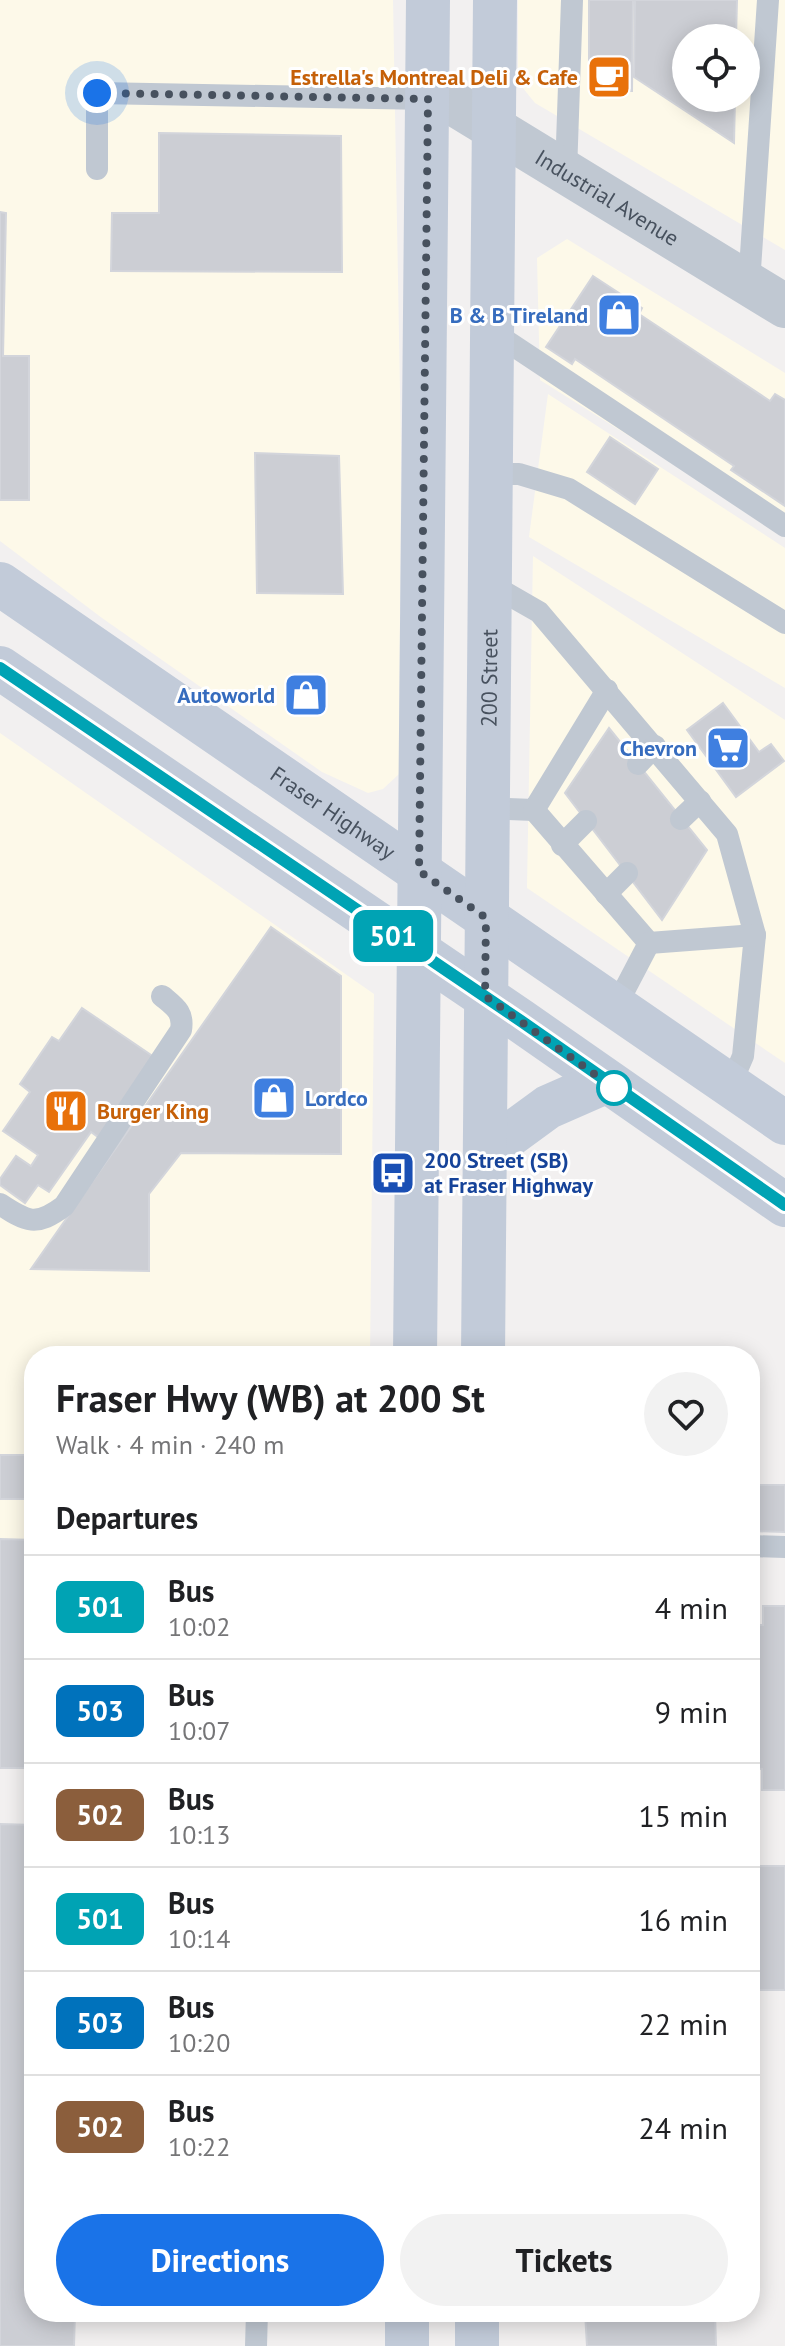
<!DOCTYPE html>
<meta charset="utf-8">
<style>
:root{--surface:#fff;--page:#f2f2f2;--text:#202124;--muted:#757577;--line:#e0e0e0;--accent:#1a73e8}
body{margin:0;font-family:"PT Sans",sans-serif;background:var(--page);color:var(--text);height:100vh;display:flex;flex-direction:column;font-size:30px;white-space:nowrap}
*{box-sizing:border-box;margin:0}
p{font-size:26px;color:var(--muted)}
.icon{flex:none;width:44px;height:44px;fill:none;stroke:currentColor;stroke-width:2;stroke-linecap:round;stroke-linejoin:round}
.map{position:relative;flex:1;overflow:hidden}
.panel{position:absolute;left:24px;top:1346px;width:736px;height:976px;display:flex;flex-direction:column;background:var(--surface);border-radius:32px;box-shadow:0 4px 20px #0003}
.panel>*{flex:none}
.badge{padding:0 16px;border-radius:12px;font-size:28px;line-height:52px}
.tools{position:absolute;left:672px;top:24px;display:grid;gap:16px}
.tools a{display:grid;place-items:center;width:88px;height:88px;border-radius:50%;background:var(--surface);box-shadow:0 4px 20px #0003;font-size:40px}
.you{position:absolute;width:40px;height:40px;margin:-20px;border:6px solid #fff;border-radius:50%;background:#1a73e8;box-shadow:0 0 0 12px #1a73e833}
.map>.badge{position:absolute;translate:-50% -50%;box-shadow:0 0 0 4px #fff}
h2{padding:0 32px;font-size:30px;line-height:72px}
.round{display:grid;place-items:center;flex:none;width:84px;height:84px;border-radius:42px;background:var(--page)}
.head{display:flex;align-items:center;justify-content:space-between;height:136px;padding:0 32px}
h1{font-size:38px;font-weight:800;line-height:60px}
.cta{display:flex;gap:16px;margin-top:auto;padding:16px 32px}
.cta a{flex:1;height:92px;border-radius:48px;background:var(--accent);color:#fff;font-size:32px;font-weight:800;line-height:92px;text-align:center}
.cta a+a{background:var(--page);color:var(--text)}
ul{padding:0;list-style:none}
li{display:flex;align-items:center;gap:24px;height:104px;padding:0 32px;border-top:2px solid var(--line)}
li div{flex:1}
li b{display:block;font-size:30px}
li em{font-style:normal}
li .badge{min-width:88px;font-weight:700;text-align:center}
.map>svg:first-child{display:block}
</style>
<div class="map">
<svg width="785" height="2346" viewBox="0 0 785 2346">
<rect width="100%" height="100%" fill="#f2f0f0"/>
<!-- commercial -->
<g fill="#fdf9e9" fill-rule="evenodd">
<path d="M0,0H393L401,448L399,774L383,789L368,793L322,772L102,618L0,541Z"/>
<path d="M518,0H785V250L535,103L518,82ZM686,38H746V98H686Z"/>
<path d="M567,239L785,373V534L540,380L537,258Z"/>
<path d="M548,394L785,548V688L529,537Z"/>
<path d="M533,556L785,720V1063L527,888Z"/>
<path d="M0,733L374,994L370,1356H34V1758H0Z"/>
</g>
<!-- building -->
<g fill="#ccced4" stroke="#d3d5db" stroke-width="2">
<path d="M589,0H633L632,91H603L589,80Z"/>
<path d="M635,0H737L736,38H686V98H735L734,143L634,77Z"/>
<path d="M159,133L341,136L342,272L111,271L112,213H159Z"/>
<path d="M0,212L6,213L3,356H29V500H0Z"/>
<path d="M593,276L642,308L639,314L770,401L775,394L785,400V506L731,470L734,466L575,359L572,364L546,347Z"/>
<path d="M610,437L658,469L635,504L587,472Z"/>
<path d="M255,453L339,456L343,594L257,593Z"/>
<path d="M723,703L759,752L771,744L784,761L736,797L687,730Z"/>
<path d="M609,728L707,850L662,920L565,793Z"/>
<path d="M271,927L341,976V1154L181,1153L149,1194V1271L31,1269Z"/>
<path d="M82,1008L154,1057L98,1137L91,1132L49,1192L38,1185L25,1203L0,1185V1179L16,1156L31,1166L38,1155L3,1131L30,1092L20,1084L52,1037L59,1041Z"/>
<rect x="0" y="1455" width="34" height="44"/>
<path d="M750,1485H785V1532L750,1531Z"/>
<path d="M0,1539L34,1540V1768H0Z"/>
<path d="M763,1606H785V1790H762V1769L750,1768V1625H763Z"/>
<path d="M0,1824L34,1825V2312H75L74,2346H0Z"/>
<rect x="750" y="1866" width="35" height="124"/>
<path d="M585,2312H715L716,2346H587Z"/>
</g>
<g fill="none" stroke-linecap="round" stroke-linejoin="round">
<!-- service -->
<g stroke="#c0c8d2" stroke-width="22">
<path d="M97,169V93L428,99"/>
<path d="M566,172L572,0"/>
<path d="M749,284L768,0"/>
<path d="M493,332L785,526"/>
<path d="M491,474H519L569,489L785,623"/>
<path d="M490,584L539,612L727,834L755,935L743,1056L730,1086"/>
<path d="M638,764L655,746"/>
<path d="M487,808L534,810L607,690"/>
<path d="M534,810L649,943L615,1008"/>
<path d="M681,819L700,801"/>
<path d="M562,845L586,821"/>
<path d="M606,894L627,873"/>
<path d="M649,943L755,935"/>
<path d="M0,1204C27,1222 36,1227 64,1206L181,1030C184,1012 175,1007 162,996"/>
<path d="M750,1546L785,1547"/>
<path d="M256,2346L257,2312"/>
</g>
<!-- tertiary -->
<path stroke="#c0c8d2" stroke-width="44" id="s1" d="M428,88L785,306"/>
<!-- secondary -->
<g stroke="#c2cbd9" stroke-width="44">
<path id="s2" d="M0,584L785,1123"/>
<path d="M0,668L521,1021L785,1205"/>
<path d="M485,1153L548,1107L605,1082"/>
<path d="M415,1356L428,0"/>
<path id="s3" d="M483,1356L495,0"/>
<path d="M407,2346V2312"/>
<path d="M477,2346V2312"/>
</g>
</g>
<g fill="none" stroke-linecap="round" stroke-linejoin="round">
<!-- line casing -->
<g stroke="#fff" stroke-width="18">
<path id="line" d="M0,668L521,1021L785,1205"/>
</g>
<!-- line -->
<use href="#line" stroke="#00a3b4" stroke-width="12"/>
<!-- walk -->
<path stroke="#47515e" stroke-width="8" stroke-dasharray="0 14.4" d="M97,93L428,99L419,871L486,918L485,996L614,1088"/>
</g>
<!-- icons -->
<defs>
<g id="cafe-square" transform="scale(2.3)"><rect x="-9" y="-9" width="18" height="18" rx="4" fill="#e8710a" stroke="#fff"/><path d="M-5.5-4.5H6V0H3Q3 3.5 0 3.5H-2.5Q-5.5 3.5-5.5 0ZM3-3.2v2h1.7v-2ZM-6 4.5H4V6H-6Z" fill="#fff"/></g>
<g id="shop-square" transform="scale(2.3)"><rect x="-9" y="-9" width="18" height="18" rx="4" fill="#3f7fe0" stroke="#fff"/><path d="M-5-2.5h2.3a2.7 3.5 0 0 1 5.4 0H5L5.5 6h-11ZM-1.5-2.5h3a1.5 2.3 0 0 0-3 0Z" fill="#fff"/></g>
<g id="supermarket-square" transform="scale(2.3)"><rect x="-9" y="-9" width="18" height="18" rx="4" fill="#3f7fe0" stroke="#fff"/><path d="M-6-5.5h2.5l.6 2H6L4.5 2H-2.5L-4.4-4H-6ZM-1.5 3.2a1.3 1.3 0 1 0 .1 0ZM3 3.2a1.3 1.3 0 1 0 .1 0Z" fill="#fff"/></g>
<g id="restaurant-square" transform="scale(2.3)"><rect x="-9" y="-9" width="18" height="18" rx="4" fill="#e8710a" stroke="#fff"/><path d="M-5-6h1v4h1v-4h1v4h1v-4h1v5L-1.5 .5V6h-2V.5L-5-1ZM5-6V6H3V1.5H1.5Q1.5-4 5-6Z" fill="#fff"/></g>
<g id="bus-square" transform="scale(2.3)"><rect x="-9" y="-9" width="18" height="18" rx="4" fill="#1a4fb4" stroke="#fff"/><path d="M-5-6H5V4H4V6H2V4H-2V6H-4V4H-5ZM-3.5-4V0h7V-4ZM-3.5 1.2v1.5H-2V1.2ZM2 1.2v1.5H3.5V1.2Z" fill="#fff"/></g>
</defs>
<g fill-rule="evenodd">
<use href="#cafe-square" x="609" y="77"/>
<use href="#shop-square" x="619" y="315"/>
<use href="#shop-square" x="306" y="695"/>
<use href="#supermarket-square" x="728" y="748"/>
<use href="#shop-square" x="274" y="1098"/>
<use href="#restaurant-square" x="66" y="1111"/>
<use href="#bus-square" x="393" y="1173"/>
</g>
<!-- markers -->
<circle fill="#fff" stroke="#00a3b4" stroke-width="4" cx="614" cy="1088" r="16"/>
<g text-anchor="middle" stroke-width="6" stroke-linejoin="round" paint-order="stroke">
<!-- food labels -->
<g font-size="22" font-weight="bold" fill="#c56008" stroke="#fff" text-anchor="end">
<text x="578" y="85">Estrella's Montreal Deli &amp; Cafe</text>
<text x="97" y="1119" text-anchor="start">Burger King</text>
</g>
<!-- street labels -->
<g font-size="22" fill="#47515e" stroke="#fff">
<text dy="8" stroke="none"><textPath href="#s1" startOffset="210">Industrial Avenue</textPath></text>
<text dy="8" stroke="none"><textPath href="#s3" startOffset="678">200 Street</textPath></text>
<text dy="8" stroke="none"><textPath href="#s2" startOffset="404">Fraser Highway</textPath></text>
</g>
<!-- shop labels -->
<g font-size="22" font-weight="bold" fill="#366cbe" stroke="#fff" text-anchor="end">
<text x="588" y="323">B &amp; B Tireland</text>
<text x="275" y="703">Autoworld</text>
<text x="697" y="756">Chevron</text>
<text x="305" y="1106" text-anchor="start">Lordco</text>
</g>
<!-- transit labels -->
<g font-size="22" font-weight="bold" fill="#164399" stroke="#fff" text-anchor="start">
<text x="424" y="1168">200 Street (SB)<tspan x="424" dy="25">at Fraser Highway</tspan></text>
</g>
</g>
</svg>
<div class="tools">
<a><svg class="icon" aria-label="locate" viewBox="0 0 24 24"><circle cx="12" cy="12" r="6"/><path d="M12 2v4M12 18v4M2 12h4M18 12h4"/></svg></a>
</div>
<div class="you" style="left:97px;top:93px"></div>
<b class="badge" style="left:393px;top:936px;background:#00a3b4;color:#fff">501</b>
<section class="panel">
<div class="head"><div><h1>Fraser Hwy (WB) at 200 St</h1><p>Walk · 4 min · 240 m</p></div><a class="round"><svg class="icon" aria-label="heart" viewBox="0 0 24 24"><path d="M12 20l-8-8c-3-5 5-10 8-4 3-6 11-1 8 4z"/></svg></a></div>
<h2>Departures</h2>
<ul>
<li><span class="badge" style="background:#00a3b4;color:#fff">501</span><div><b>Bus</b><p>10:02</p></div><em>4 min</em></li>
<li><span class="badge" style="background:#0072bc;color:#fff">503</span><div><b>Bus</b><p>10:07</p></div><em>9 min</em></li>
<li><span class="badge" style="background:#8b5e3c;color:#fff">502</span><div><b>Bus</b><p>10:13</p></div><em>15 min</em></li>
<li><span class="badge" style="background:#00a3b4;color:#fff">501</span><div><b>Bus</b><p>10:14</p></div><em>16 min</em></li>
<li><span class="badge" style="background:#0072bc;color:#fff">503</span><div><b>Bus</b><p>10:20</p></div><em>22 min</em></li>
<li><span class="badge" style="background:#8b5e3c;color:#fff">502</span><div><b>Bus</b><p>10:22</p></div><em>24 min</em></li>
</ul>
<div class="cta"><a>Directions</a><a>Tickets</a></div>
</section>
</div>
